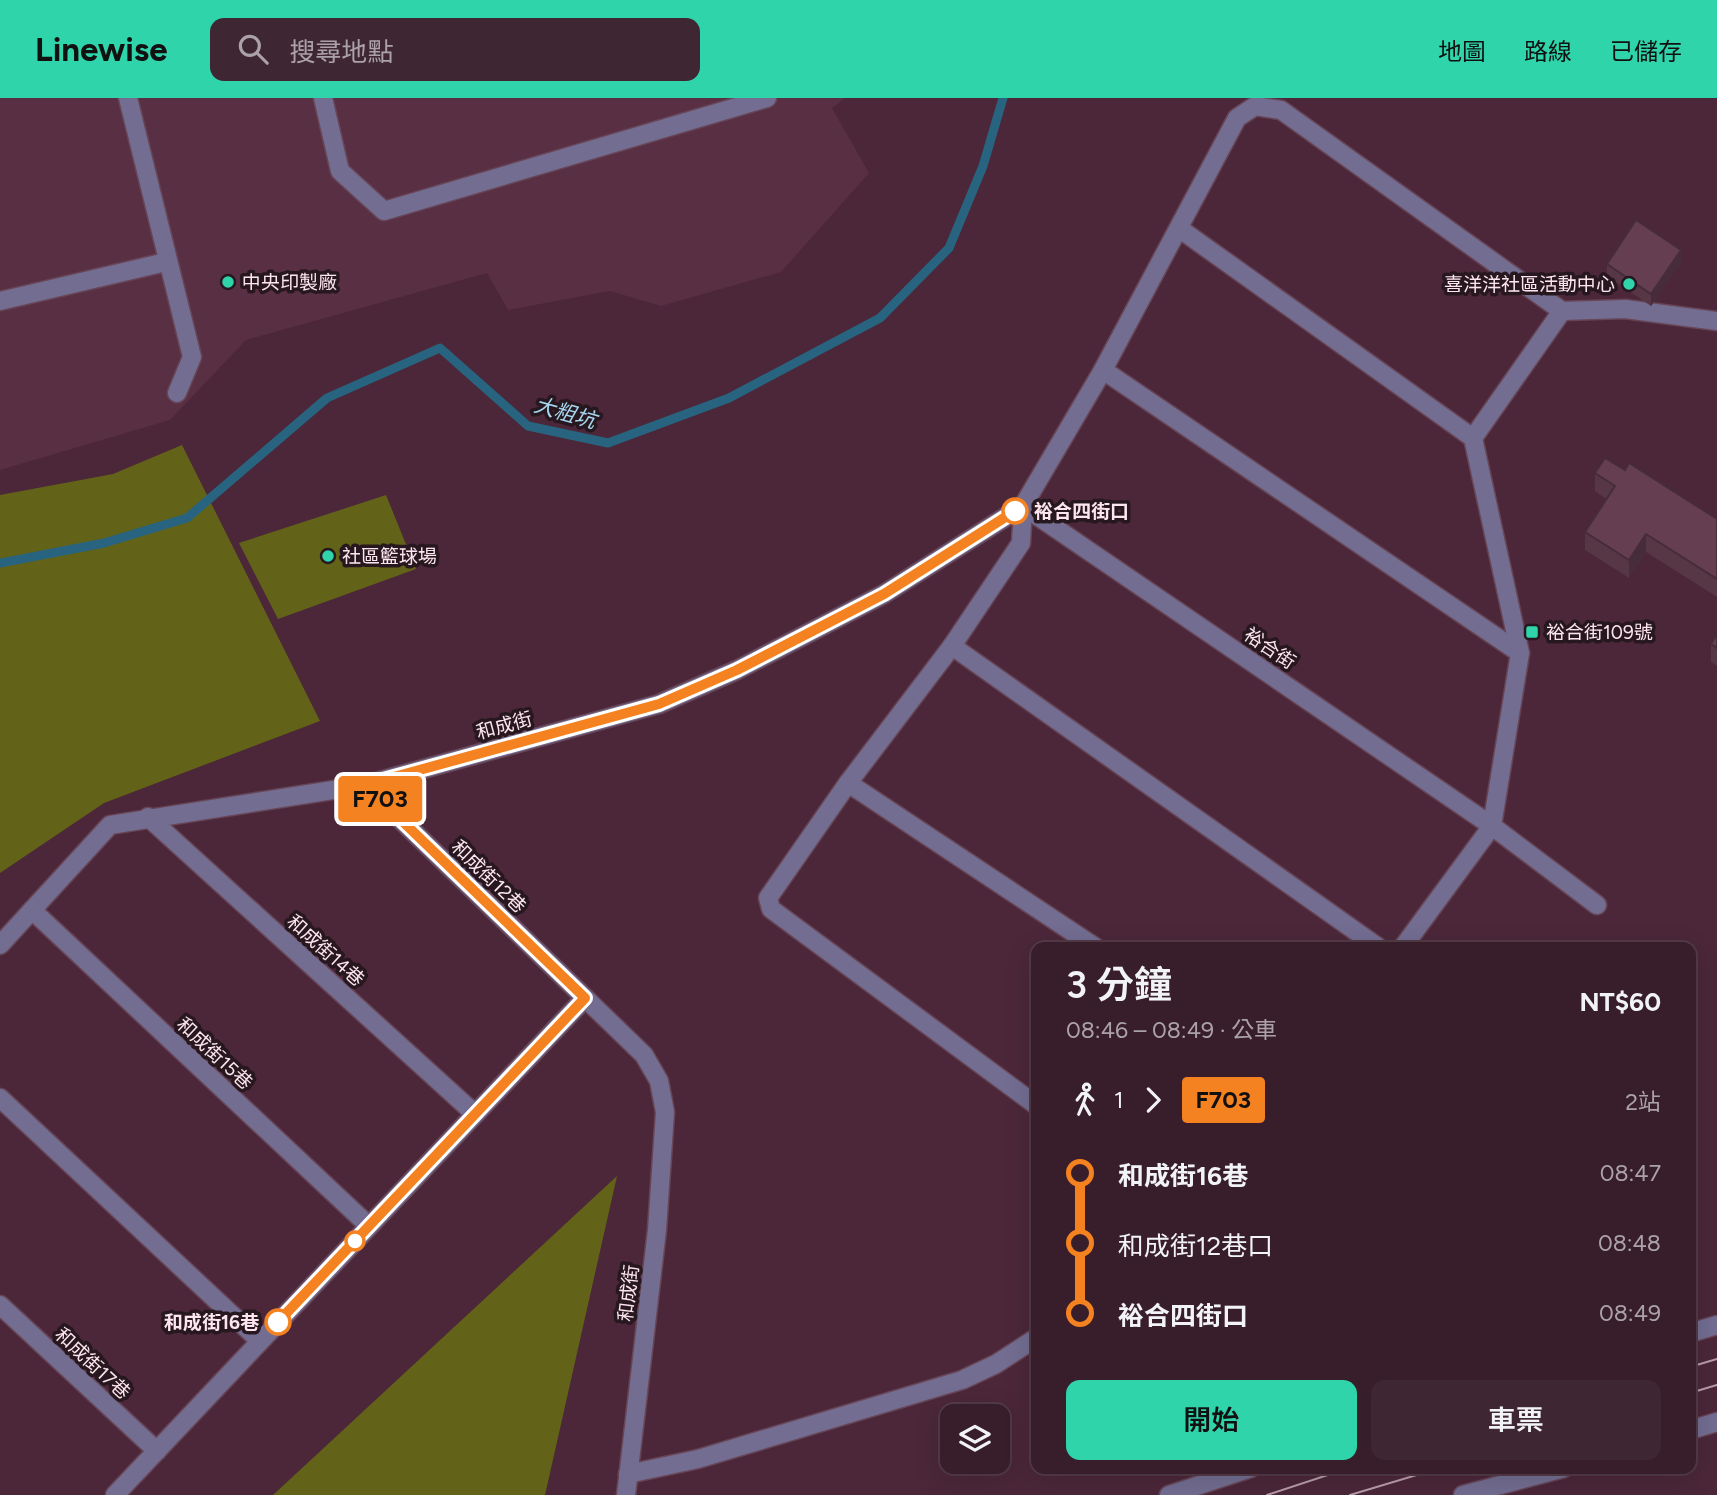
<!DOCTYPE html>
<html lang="zh-TW">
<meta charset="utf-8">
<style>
:root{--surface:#381d2b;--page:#3f2633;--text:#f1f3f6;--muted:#aba2a9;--line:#523b47;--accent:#2fd4aa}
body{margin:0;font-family:Figtree,"Noto Sans TC",sans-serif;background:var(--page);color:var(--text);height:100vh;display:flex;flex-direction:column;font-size:26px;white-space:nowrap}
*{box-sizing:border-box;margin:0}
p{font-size:23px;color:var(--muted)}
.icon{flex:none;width:38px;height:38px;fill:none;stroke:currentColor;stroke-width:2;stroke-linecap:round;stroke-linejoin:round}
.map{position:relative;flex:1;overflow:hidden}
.panel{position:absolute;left:1031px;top:844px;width:665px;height:532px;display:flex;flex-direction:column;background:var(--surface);border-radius:14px;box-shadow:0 7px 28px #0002,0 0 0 2px var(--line)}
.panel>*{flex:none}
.badge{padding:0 14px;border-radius:5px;font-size:24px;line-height:46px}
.buttons{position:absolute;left:940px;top:1306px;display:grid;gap:14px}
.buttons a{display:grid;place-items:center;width:70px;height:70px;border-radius:14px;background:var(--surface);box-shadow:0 7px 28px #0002,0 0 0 2px var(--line);font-size:35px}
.map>.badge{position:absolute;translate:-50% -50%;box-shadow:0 0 0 4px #fff}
.legs{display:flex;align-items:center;gap:10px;height:77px;padding:0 35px;font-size:23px}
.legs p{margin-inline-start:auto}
.headline{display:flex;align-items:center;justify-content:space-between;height:119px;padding:0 35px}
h1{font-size:38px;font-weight:600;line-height:52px}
.cta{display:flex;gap:14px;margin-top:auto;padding:14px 35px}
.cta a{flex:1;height:80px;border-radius:14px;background:var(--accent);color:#111;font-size:28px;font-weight:600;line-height:80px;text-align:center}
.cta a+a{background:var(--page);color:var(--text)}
ul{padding:0 35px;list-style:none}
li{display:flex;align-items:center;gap:24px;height:70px;font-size:26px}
li i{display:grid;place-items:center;width:10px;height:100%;margin:0 9px;background:currentColor}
li i::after{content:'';width:18px;height:18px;margin:-9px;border:5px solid;border-radius:50%;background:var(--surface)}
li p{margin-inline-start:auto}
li:first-child i{background:linear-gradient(#0000 50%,currentColor 0)}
li:last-child i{background:linear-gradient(currentColor 50%,#0000 0)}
header{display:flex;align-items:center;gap:42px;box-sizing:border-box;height:98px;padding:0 35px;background:var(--accent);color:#111}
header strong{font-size:33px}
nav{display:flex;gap:38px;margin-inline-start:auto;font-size:24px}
.search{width:490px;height:63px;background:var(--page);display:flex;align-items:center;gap:18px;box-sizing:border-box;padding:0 24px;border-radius:14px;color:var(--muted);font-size:26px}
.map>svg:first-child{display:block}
</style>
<header>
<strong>Linewise</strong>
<div class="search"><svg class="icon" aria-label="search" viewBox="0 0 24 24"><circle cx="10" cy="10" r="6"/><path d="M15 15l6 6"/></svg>搜尋地點</div>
<nav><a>地圖</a><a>路線</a><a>已儲存</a></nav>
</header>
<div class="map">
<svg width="1717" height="1397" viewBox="0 0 1717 1397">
<rect width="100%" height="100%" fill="#4b2739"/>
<!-- built -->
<path fill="#592f44" d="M0,0H845L832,10L869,75L781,174L661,208L610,193L508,212L487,175L246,242L170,322L0,372Z"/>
<!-- green -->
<g fill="#626318">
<path d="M182,347L320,623L104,705L0,775V397L113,376Z"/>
<path d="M386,397L416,471L278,521L239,445Z"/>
<path d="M617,1078L545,1397H273Z"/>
</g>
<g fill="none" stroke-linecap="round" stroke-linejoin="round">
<!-- stream -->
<path stroke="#28647f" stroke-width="9" d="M0,465L104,445L187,420L327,300L440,250L528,328L608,345L729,300L880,220L949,150L983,68L1003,0"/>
<!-- minor casing -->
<g stroke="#674556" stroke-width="21">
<g id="minor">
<path d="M128,0L192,259L177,295"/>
<path d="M323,0L340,73L384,113L767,0"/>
<path d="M1180,131L1473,340"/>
<path d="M0,203L166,164"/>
<path d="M1103,272L1520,555"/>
<path d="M1023,408L1492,728L1597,807"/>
<path d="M952,548L1378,849"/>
<path d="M848,685L1095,849"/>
<path d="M365,687L644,957L659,983L665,1014L657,1132L626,1397"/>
<path d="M148,719L475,1016"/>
<path d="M32,812L369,1128"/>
<path d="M0,847L110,727L365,687L659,606L737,572L884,496L1023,408"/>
<path d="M1403,849L1492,728L1520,555L1473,340L1562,213"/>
<path d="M0,1000L260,1243"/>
<path d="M1036,1007L771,811L768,800L848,685L952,548L1021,445L1023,408L1103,272L1237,20L1255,8L1281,12L1562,213L1625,211L1717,223"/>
<path d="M0,1207L157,1353"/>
<path d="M1690,1235L1717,1227"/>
<path d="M1690,1332L1717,1324"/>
<path d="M628,1376L698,1361L962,1282L996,1266L1036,1240"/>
<path d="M115,1397L585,900"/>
<path d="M1169,1397L1251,1370"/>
<path d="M1463,1397L1564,1370"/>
</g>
</g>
<!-- minor -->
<use href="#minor" stroke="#726d91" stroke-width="18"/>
<!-- tram -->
<g stroke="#b89ca9" stroke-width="2">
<path d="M1690,1269L1717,1261"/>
<path d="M1690,1295L1717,1287"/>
<path d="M1267,1397L1349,1370"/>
<path d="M1350,1397L1440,1370"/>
</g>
</g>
<!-- wall -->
<g fill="#573646">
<path d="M1681,164L1651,208L1607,178V166Z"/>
<path d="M1625,372L1717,421V499L1646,454L1629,480L1585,452V434L1606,401L1595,393V375Z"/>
<path d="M1717,536V568L1711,564V546Z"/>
</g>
<!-- shaded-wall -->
<g fill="#472c39">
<path d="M1681,152V164L1651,208V196Z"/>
<path d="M1646,436V454L1629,480V462Z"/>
</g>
<!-- building -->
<g fill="#653f51" stroke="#472c39" stroke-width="2">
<path d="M1636,122L1681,152L1651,196L1607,166Z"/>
<path d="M1605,360L1625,372L1629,365L1717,421V481L1646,436L1629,462L1585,434L1615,388L1595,375Z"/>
<path d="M1717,536V550L1711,546Z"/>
</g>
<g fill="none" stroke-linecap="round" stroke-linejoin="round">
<!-- line-1 casing -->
<g stroke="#fff" stroke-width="16">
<path id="line-1" d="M278,1224L585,900L365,687L659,606L737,572L884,496L1015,413"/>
</g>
<!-- line-1 -->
<use href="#line-1" stroke="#f58220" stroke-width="10"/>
</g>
<!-- markers -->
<g fill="#2fd4aa" stroke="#27171e" stroke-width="2.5">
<circle cx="228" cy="184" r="7"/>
<circle cx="1629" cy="186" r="7"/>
<circle cx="328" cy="458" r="7"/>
<rect x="1525" y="527" width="14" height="14" rx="3.5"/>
</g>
<g fill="#fff" stroke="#f58220" stroke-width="3.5">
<circle cx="1015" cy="413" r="12"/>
<circle cx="355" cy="1143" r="9"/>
<circle cx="278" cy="1224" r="12"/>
</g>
<g text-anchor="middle" stroke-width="7" stroke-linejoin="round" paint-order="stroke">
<!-- poi labels -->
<g font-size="19" fill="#fde5ef" stroke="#27171e" text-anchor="start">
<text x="242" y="191">中央印製廠</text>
<text x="1615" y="193" text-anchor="end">喜洋洋社區活動中心</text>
<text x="342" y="465">社區籃球場</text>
<text x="1546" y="541">裕合街109號</text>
</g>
<!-- stop labels -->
<g font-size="19" font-weight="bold" fill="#fde5ef" stroke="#27171e" text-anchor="start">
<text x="1034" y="420">裕合四街口</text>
<text x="259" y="1231" text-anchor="end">和成街16巷</text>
</g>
<!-- street labels -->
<g font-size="19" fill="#fde5ef" stroke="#27171e">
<text transform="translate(1270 550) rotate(34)" y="7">裕合街</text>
<text transform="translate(504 627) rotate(-15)" y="7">和成街</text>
<text transform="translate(489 778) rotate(44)" y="7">和成街12巷</text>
<text transform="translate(326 852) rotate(42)" y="7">和成街14巷</text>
<text transform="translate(215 955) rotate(43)" y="7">和成街15巷</text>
<text transform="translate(628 1195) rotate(-83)" y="7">和成街</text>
<text transform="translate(93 1265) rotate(43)" y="7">和成街17巷</text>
</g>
<!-- water labels -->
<g font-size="21" font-style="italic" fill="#a6d7f0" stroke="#27171e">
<text transform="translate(565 315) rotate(16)" y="7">大粗坑</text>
</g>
</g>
</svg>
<div class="buttons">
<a><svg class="icon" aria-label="layers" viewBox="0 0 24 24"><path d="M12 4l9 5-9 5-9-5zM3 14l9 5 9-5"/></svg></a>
</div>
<b class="badge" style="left:380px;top:701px;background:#f58220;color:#111">F703</b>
<section class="panel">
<div class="headline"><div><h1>3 分鐘</h1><p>08:46 – 08:49 · 公車</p></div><b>NT$60</b></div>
<div class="legs"><svg class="icon" aria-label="walk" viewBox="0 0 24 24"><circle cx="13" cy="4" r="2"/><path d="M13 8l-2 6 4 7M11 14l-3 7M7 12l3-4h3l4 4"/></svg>1<svg class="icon" aria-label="forward" viewBox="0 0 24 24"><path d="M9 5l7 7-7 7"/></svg><b class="badge" style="background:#f58220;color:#111">F703</b><p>2站</p></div>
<ul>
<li><i style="color:#f58220"></i><b>和成街16巷</b><p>08:47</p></li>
<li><i style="color:#f58220"></i><span>和成街12巷口</span><p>08:48</p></li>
<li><i style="color:#f58220"></i><b>裕合四街口</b><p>08:49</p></li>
</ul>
<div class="cta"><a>開始</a><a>車票</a></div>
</section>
</div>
